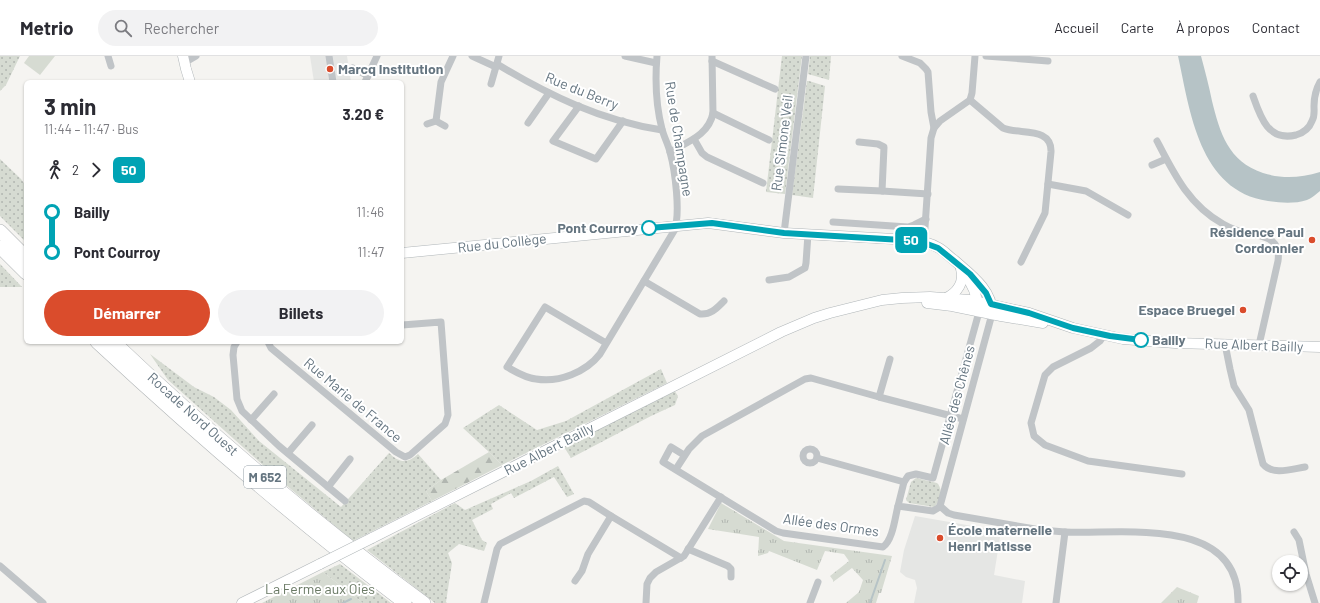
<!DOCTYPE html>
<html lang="fr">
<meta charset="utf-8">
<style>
:root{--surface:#fff;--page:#f2f2f3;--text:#2b2b33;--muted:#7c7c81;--line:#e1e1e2;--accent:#da4c2c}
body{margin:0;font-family:Barlow,sans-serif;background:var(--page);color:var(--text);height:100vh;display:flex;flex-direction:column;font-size:15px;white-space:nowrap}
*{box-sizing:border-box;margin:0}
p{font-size:13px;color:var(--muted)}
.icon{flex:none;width:22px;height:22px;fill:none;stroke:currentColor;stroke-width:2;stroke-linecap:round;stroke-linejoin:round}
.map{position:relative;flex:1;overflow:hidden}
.sheet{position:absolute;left:24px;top:24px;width:380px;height:264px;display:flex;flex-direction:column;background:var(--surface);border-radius:6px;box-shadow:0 1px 3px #0004}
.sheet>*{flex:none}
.badge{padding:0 8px;border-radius:6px;font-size:14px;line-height:26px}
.buttons{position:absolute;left:1272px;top:499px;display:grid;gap:8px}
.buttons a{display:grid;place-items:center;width:36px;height:36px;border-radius:50%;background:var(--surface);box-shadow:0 1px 3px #0004;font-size:20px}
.map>.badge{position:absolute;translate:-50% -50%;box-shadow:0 0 0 2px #fff}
.legs{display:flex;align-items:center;gap:6px;height:44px;padding:0 20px;font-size:13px}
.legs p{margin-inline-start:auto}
.headline{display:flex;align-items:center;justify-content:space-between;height:68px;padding:0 20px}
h1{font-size:22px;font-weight:700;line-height:30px}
.action{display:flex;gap:8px;margin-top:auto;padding:8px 20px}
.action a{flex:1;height:46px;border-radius:24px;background:var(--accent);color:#fff;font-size:16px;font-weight:700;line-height:46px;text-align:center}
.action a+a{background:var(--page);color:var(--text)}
ul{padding:0 20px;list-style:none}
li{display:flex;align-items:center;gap:14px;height:40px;font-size:15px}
li i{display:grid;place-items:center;width:6px;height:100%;margin:0 5px;background:currentColor}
li i::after{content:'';width:10px;height:10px;margin:-5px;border:3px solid;border-radius:50%;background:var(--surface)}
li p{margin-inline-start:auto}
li:first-child i{background:linear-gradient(#0000 50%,currentColor 0)}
li:last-child i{background:linear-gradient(currentColor 50%,#0000 0)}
header{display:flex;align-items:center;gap:24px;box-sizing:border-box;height:56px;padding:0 20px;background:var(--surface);border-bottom:1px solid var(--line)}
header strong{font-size:19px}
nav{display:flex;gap:22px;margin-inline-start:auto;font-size:14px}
.search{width:280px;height:36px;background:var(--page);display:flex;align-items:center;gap:10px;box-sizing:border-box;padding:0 14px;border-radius:22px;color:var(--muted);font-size:15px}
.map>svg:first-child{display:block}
</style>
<header>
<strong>Metrio</strong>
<div class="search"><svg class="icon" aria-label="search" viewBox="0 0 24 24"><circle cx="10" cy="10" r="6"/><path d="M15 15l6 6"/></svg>Rechercher</div>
<nav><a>Accueil</a><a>Carte</a><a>À propos</a><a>Contact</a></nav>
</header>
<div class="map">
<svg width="1320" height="547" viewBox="0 0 1320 547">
<defs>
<pattern id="grass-dots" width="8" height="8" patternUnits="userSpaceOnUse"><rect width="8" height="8" fill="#d6dbd2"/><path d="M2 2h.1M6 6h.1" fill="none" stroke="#b1b6b0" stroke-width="1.8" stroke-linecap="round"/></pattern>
<pattern id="forest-firs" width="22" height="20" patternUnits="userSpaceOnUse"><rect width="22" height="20" fill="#d6dbd2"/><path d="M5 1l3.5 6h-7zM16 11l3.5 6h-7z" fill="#b1b6b0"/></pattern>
<pattern id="park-tufts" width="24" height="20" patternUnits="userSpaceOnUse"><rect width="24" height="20" fill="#d6dbd2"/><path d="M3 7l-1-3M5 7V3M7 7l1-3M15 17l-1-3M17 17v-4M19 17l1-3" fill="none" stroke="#b1b6b0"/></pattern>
</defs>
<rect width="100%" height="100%" fill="#f5f4f1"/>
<!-- built -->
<g fill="#e5e6e4">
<path d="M310,0H347L351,26H314Z"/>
<path d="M915,460L1001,475L994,519L1025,525L1022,547H914L917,532L915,524L906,521L900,516L904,494Z"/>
</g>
<!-- grass -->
<g fill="url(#grass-dots)">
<path d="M0,0H20L6,29L0,35Z"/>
<path d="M782,0H802L785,138L766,136Z"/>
<path d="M810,0H831L829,24L808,18Z"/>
<path d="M807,25H809L825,30L813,142L792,139Z"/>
<path d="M0,103L21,123L26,130V186L0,160Z"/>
<path d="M0,208L22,231H0Z"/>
<path d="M150,298L194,331L214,341L231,354L259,385L341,451L389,397C399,407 408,408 418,398L441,424L426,435L432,445L353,485L274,419L168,324Z"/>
<path d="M661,313L667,327L502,409L489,396L463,372L499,349L537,374L566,365Z"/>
<path d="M674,334L678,340L675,349L651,360L571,402L564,391Z"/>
<path d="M558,410L574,438L567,441L554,421L514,442L511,437L491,448L493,453L472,464L482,484L487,487L484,495L459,488L448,497L452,507L446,546L447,547H435L367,494L455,447L465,454L531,425Z"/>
<path d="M916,422L937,427C944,434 940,446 934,451L909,447L906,444L911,426Z"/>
<path d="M340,508L391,547H363L323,516Z"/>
</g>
<!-- forest -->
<path fill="url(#forest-firs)" d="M489,396L502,409L432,445L426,435L441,424Z"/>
<!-- park -->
<g fill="url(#park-tufts)">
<path d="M721,447L784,485L892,500L881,537H879L876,547H846L859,536L863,524L852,512L833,526V524L830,520L849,505L844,498L825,495L817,514L769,495L768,497L758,500L759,481L708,473Z"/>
<path d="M323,516L363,547H262Z"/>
<path d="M1177,531L1199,540L1197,547H1161Z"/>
</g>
<!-- pitch -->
<path fill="#d6dbd2" d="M29,0H55L40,19L24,7Z"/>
<!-- water -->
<path fill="#b6c3c6" d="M1178,0H1201C1205,15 1209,30 1212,45C1220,77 1228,105 1263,117C1282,123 1300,122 1320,116V135C1316,138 1312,142 1307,144C1295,148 1280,147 1268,145C1199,135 1190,55 1178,0Z"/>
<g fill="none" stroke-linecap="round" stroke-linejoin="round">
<!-- stream -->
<g stroke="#b6c3c6" stroke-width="2">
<path d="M343,547L351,543"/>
<path d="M870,547L885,504"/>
</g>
<!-- secondary casing -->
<g stroke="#b0b6b9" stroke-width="11">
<g id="secondary">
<path d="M183,0L186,13L190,26"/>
<path d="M402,197L708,167L784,177L913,184C921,185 930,187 937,191C944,194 948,200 954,204C970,218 993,234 992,258"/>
<path d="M967,220L974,234L979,251"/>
<path d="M946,242C957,237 965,226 961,213"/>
<path d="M927,247L952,250L1001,260L1043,267"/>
<path d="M372,482L781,276L814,262L830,257L882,244L902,242L930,241L969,244L1029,257L1073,272L1123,283L1175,287L1320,291"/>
<path d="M242,547L320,508"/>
</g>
</g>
<!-- highway casing -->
<g stroke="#b1b5b7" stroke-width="14">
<g id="highway">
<path d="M0,175L26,201"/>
<path d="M0,191L26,217"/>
<path d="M97,286C196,378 298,466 405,547"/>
<path d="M114,286C212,379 315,467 424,547"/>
</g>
</g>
<!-- street -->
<g stroke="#c0c4c7" stroke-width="7">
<path d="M108,0L111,10"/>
<path d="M329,0L333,26"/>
<path d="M472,0L496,11"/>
<path d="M625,0L656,7"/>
<path d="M902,0L920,7L926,13L928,16L931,56L934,72L931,82L924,186"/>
<path d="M986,0L1048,5"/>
<path d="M712,5L775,33"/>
<path d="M184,7L196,0"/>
<path d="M497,8C548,39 602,65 662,74"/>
<path d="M353,12L368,20"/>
<path d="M365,26L377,0"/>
<path d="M491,28L499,0"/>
<path d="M1253,40C1260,60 1268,86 1296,79C1303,77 1309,73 1312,65C1315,60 1314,55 1314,50C1314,42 1316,33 1320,26"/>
<path d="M970,44L1003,72C1019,79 1052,70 1051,96L1045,157L1021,206"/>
<path d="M579,50L553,85L596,103L623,65"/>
<path d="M713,57L769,84"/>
<path d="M436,65L445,70"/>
<path d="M528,67L549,37"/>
<path d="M427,68L436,65L441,26L453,0"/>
<path d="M934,72L940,65L970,44L972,37L975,0"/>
<path d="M694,83L702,97L707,101L763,127"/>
<path d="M1157,85C1174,118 1189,149 1223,168C1230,172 1238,175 1246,177C1254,179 1266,180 1272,185C1278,190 1279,198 1278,205L1259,289"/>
<path d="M859,86L878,88L884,91L882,135L928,138"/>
<path d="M670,96C687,86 709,79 713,57L712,0"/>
<path d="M1152,109L1166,103"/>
<path d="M1048,128L1086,135L1128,159"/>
<path d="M838,133L882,135"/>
<path d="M833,166L908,171L914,169L926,163"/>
<path d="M784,177L806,0"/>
<path d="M769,224L789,221L805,212L806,207L808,178"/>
<path d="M644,225L700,258C711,259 717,252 724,245"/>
<path d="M979,256L933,422L916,418L908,420L904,426L898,450L933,455L938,452L940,450L992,258"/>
<path d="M1104,279L1100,285L1091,292L1053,311L1045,319L1031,367L1034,380L1045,389L1088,405L1182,418"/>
<path d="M237,286L234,291L233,299L237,343L242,355L279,390L345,445"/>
<path d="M268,286L271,292L396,396L405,401L410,399L445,368L448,359L441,266L402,269"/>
<path d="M606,287L545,251L507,311C516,316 525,322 536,323C559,327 586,316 600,298L674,175C681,159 675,114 670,96C668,88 664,81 662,73C656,50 655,24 657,0"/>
<path d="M1225,288L1230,313L1234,330L1249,354L1263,408C1273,420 1292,413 1305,411"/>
<path d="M890,303L879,341L963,363"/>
<path d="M251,364L274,338"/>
<circle cx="810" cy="400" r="7"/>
<path d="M288,397L312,369"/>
<path d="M684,399L671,391L663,406L776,475L783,477L883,491C893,484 895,461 898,450"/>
<path d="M817,402L904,426"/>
<path d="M676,413L689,393L702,380L805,323L811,322L879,341"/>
<path d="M328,431L350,403"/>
<path d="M940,450L948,457L954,459L1041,474L1065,476"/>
<path d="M1294,476L1299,484L1306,518L1315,547"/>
<path d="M688,493L728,510L731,513V521"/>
<path d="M0,510L43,547"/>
<path d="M575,525L582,515L588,498L611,460L681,502"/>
<path d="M484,547L497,493L500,488L584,445L589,446L611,460"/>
<path d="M646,547L647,528L650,522L656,516L684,500L721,441"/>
<path d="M810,547L818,526"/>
<path d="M1056,547L1065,476C1121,479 1240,458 1238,547"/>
</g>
<!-- secondary -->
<use href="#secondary" stroke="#fff" stroke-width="10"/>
<!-- highway -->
<use href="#highway" stroke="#fff" stroke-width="13"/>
<!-- secondary-bridge casing -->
<g stroke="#b0b6b9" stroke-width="11" stroke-linecap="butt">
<path id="secondary-bridge" d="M320,508L372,482"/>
</g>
<!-- secondary-bridge -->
<use href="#secondary-bridge" stroke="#fff" stroke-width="10"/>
</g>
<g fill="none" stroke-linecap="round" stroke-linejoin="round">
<!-- line-1 casing -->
<g stroke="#fff" stroke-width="9">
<path id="line-1" d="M649,172L712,167L784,177L919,185L938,192L970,218L986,237L991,248L1029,257L1073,272L1110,280L1141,284"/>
</g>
<!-- line-1 -->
<use href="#line-1" stroke="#00a3b4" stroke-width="6"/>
</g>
<!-- markers -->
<g fill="#da4c2c" stroke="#fff" stroke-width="1.5">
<circle cx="330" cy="13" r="4"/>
<circle cx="1312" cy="184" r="4"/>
<circle cx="1243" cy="254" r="4"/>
<circle cx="940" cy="482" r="4"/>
</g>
<g fill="#fff" stroke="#00a3b4" stroke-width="2">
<circle cx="649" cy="172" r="7"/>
<circle cx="1141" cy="284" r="7"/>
</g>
<g text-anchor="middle" stroke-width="4" stroke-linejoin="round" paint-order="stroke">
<!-- shield labels -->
<rect fill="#fff" stroke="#939ea6" stroke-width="1" x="244" y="410" width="42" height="22" rx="3"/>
<g font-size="13" font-weight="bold" fill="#657580">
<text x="265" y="426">M 652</text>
</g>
<!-- poi labels -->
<g font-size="14" font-weight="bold" fill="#657580" stroke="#fff" text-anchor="start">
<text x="338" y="18">Marcq Institution</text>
<text x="1304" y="181" text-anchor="end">Résidence Paul<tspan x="1304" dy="16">Cordonnier</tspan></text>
<text x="1235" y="259" text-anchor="end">Espace Bruegel</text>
<text x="948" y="479">École maternelle<tspan x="948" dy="16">Henri Matisse</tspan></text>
</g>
<!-- street labels -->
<g font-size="14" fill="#657580" stroke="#fff">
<text transform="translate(582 35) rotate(22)" y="5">Rue du Berry</text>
<text transform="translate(679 83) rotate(81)" y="5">Rue de Champagne</text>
<text transform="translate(782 87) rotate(-83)" y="5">Rue Simone Veil</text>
<text transform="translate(502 187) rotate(-6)" y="5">Rue du Collège</text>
<text transform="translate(1254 289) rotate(2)" y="5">Rue Albert Bailly</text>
<text transform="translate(957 339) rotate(-75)" y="5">Allée des Chênes</text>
<text transform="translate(353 344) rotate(40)" y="5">Rue Marie de France</text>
<text transform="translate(193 358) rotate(42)" y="5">Rocade Nord Ouest</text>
<text transform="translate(549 393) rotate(-27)" y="5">Rue Albert Bailly</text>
<text transform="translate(831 469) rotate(8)" y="5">Allée des Ormes</text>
</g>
<!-- stop labels -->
<g font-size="14" font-weight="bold" fill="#657580" stroke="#fff" text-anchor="end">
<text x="638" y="177">Pont Courroy</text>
<text x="1152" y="289" text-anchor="start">Bailly</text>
</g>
<!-- park labels -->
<g font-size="14" fill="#687863" stroke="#fff">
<text x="320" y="538">La Ferme aux Oies</text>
</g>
</g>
</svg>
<div class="buttons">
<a><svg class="icon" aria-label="locate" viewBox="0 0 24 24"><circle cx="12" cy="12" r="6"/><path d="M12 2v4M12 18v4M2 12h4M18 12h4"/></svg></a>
</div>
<b class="badge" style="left:911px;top:184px;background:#00a3b4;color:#fff">50</b>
<section class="sheet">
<div class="headline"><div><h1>3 min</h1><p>11:44 – 11:47 · Bus</p></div><b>3.20 €</b></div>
<div class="legs"><svg class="icon" aria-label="walk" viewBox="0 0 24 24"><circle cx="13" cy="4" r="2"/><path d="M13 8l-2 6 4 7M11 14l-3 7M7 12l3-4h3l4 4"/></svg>2<svg class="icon" aria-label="forward" viewBox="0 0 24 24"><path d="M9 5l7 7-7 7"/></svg><b class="badge" style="background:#00a3b4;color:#fff">50</b></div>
<ul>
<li><i style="color:#00a3b4"></i><b>Bailly</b><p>11:46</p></li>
<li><i style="color:#00a3b4"></i><b>Pont Courroy</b><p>11:47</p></li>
</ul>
<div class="action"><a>Démarrer</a><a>Billets</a></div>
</section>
</div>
